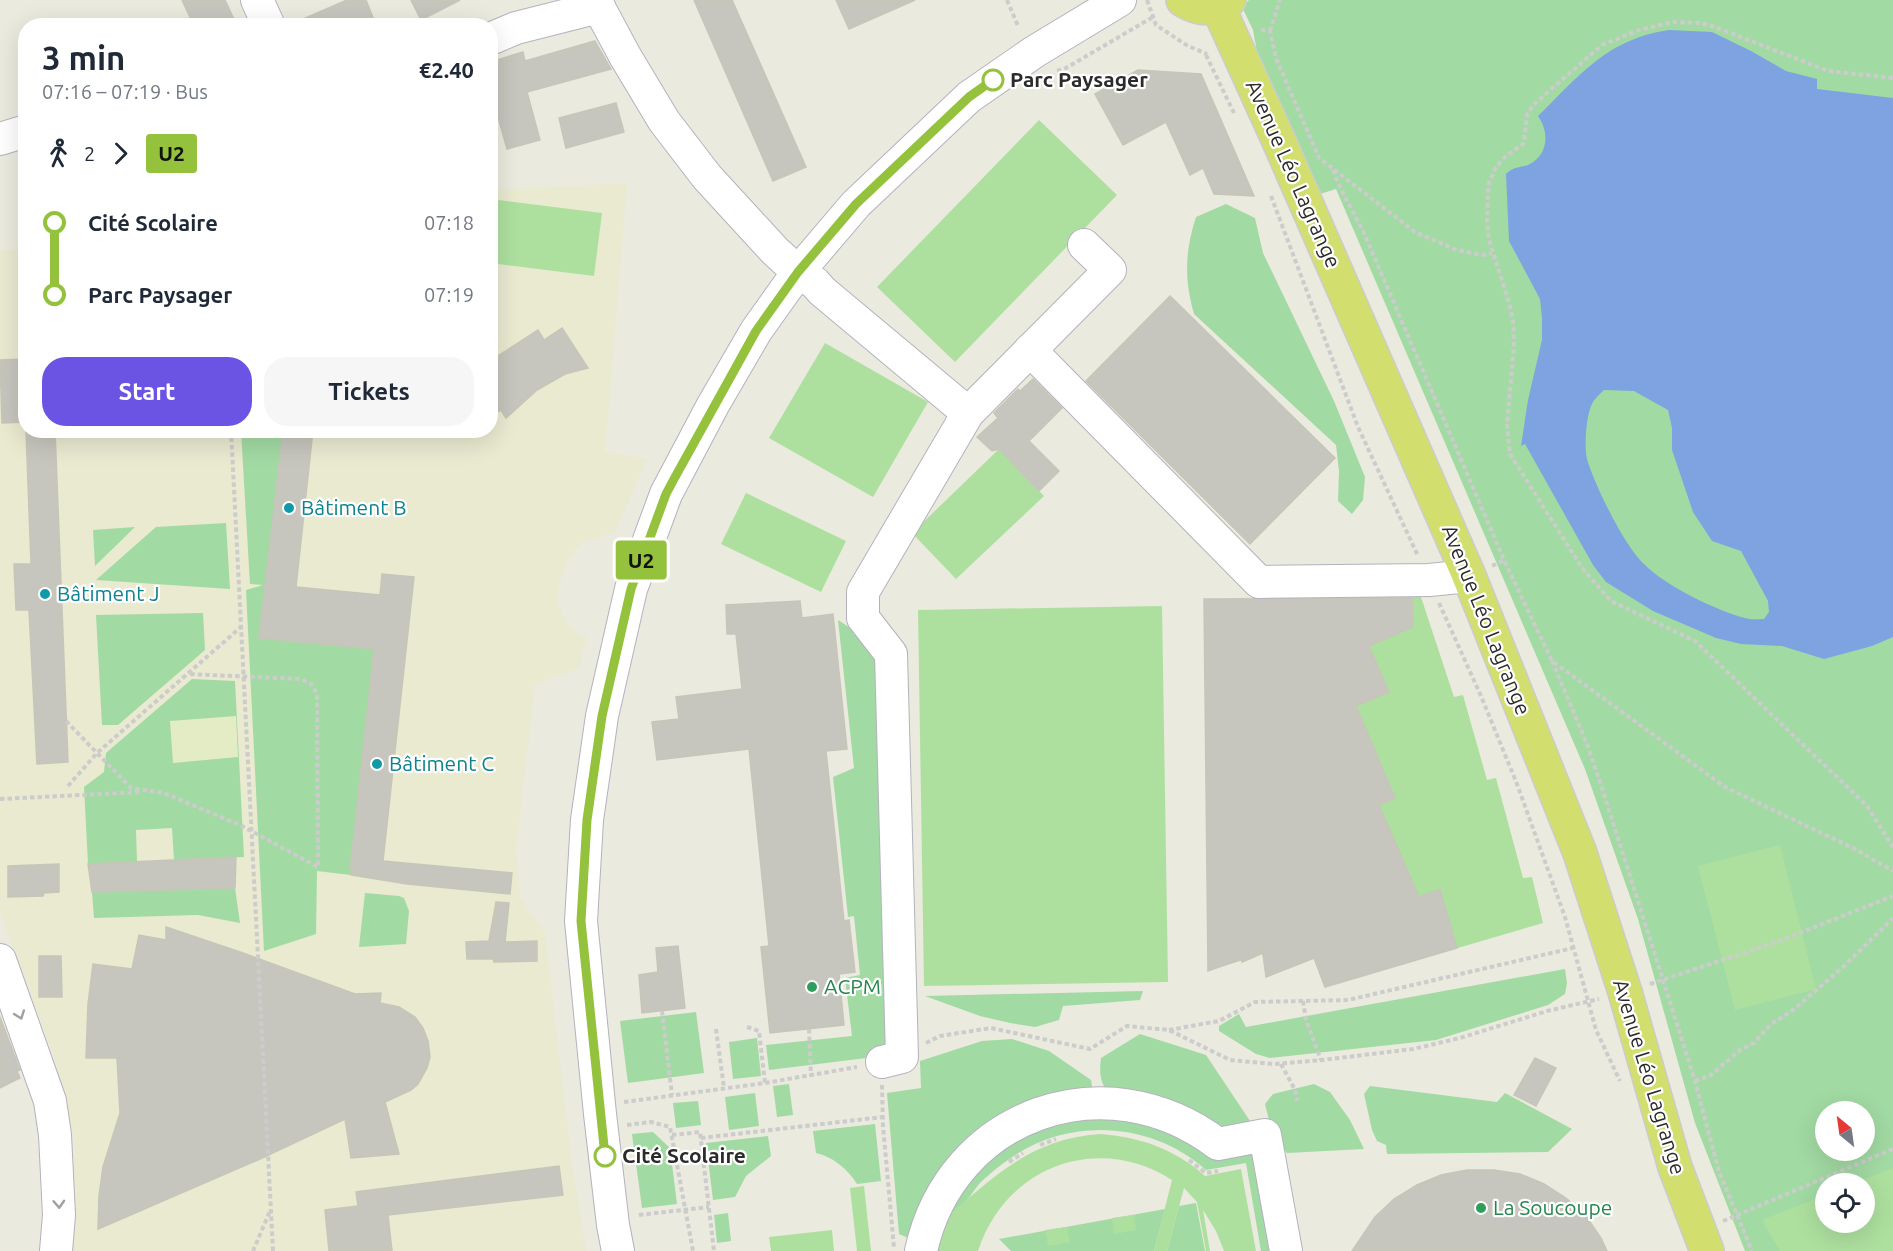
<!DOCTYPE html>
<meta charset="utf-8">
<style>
:root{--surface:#fff;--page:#f6f6f7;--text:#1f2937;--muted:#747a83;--accent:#6b53e4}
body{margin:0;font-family:Ubuntu,sans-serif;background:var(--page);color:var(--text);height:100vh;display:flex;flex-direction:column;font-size:22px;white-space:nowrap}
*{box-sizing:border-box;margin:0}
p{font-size:20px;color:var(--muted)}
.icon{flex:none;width:33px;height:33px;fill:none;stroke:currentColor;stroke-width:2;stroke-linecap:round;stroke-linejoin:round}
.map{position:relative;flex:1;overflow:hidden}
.details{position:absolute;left:18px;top:18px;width:480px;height:420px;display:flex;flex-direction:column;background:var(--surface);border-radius:24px;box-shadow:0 6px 24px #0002}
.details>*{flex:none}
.badge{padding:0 12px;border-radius:4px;font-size:21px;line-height:39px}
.needle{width:39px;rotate:331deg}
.controls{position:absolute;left:1815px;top:1101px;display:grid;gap:12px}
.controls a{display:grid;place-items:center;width:60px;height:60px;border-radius:50%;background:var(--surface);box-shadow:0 6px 24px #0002;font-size:30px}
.map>.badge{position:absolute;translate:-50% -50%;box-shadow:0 0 0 3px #fff}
.legs{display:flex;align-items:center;gap:9px;height:66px;padding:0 24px;font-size:20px}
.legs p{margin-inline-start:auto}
.headline{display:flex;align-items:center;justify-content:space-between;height:102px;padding:0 24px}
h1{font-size:33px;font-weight:700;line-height:45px}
.button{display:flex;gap:12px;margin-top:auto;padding:12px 24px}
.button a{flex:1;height:69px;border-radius:24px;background:var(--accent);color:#fff;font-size:24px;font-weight:700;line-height:69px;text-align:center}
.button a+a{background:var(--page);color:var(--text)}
ul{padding:0 24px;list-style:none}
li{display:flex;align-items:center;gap:21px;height:72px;font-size:22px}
li i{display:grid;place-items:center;width:9px;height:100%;margin:0 8px;background:currentColor}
li i::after{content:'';width:15px;height:15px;margin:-8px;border:4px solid;border-radius:50%;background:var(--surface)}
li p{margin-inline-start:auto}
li:first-child i{background:linear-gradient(#0000 50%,currentColor 0)}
li:last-child i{background:linear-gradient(currentColor 50%,#0000 0)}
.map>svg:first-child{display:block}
</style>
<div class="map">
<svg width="1893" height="1251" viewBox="0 0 1893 1251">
<rect width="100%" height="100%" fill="#ebeade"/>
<!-- education -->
<path fill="#e9ead0" d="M627,183L605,452L647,459L615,532L581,543L568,559L560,581L557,604L570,628L586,638L579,668L535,684L516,850L520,897L545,933L571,1157L586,1251H68L75,1145L69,1113L55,1060L0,912V250L25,249L26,430H490L491,190Z"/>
<!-- green -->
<g fill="#a2daa3" fill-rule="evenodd">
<path d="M1249,0H1893V1251H1745L1695,1123L1638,919L1585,769L1336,189L1320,194L1257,52L1253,30L1242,7ZM1826,1112H1864V1150H1826ZM1826,1184H1864V1222H1826Z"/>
<path d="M1226,204L1255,218L1263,253L1334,401L1365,477L1363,500L1352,514L1338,501L1339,471L1336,445L1194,314C1184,279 1185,251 1196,217Z"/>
<path d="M241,431H283L259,638L374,649L350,869L352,870L351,875L317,871L316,934L264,951L246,590L263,585L250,584Z"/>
<path d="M226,523L230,589L96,580L156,527Z"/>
<path d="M135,527L95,566L93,530Z"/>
<path d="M203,613L205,650L118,725H102L96,615Z"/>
<path d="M838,620L887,652L891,1055L769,1070L766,1045L852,1036L845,978L860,975L854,916L848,917L833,777L854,768Z"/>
<path d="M192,679L235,681L244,857L174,860L172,828L136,830L137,862L88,864L84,787L104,772L106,753Z"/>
<path d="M235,888L240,923L198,915L94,918L92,892Z"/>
<path d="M365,893L399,896L404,898L409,911L406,944L359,947Z"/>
<path d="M1565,969L1567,983L1565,994L1548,1005L1436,1040L1270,1058L1256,1054L1219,1031V1026L1239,1014L1246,1027Z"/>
<path d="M1143,991L1140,1000L1063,1006L1059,1020L1035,1027L1010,1023L980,1016L925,996Z"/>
<path d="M696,1012L704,1073L628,1083L620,1021Z"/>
<path d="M1140,1034L1206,1055L1252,1124L1223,1138L1109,1094C1100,1083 1099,1073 1101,1058Z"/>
<path d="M757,1038L761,1076L733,1079L729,1042Z"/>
<path d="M1012,1039L1049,1051L1091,1080L1093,1092L1035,1106L915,1241L899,1234L887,1093L921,1088L920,1061L982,1041Z"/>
<path d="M789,1084L793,1115L777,1117L773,1086Z"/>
<path d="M1314,1084L1330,1092L1350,1120L1364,1149L1287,1153L1273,1136L1265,1104L1273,1094Z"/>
<path d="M1370,1086L1497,1102L1505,1093L1572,1129L1548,1152L1387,1154L1386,1145L1377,1141L1372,1130L1364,1094Z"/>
<path d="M755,1093L759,1126L729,1130L725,1097Z"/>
<path d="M698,1101L701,1125L676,1128L673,1103Z"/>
<path d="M1100,1110C1144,1112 1181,1126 1215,1152L1259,1145L1278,1251H1261L1246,1163L1206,1170C1153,1122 1070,1116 1011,1158C1000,1165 988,1175 979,1184C974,1190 970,1197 965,1202C956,1210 946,1218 936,1225L941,1251H929C948,1166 1015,1115 1100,1110Z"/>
<path d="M875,1124L881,1181L857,1184C848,1169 833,1157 816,1153L813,1131Z"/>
<path d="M653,1132L670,1148L677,1204L642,1208L632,1134Z"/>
<path d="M768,1136L771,1156L746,1176L735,1197L713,1200L706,1143Z"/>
<path d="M1196,1203L1205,1251H1167L1179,1206Z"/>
<path d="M1165,1209L1154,1251H1011L999,1239Z"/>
<path d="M728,1213L731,1241L717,1243L714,1215Z"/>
</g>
<!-- sand -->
<path fill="#e4ecc5" d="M236,716L238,757L173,763L170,721Z"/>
<!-- pitch -->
<g fill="#ade09f">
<path d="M1039,120L1117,195L955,362L877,287Z"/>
<path d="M491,199L602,213L594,276L491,263Z"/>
<path d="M825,343L928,402L873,497L769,438Z"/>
<path d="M999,449L1044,496L956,579L912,533Z"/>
<path d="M746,493L846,541L821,592L721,544Z"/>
<path d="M1421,597L1454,697L1463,695L1487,780L1496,778L1523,878L1532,877L1543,923L1325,987L1314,958L1266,977L1262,953C1244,961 1227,964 1208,971L1204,599Z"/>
<path d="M1162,606L1168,982L924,986L918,610Z"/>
<path d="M1780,845L1816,989L1735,1010L1698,866Z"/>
<path d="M1100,1134C1140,1137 1175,1149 1205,1176L1241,1169L1256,1251H1224L1216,1231L1203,1210L1210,1251H1206L1197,1202L1184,1188L1167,1251H1154L1172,1180C1097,1132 1005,1167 978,1251H941L936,1226C990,1181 1027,1139 1100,1134Z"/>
<path d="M1893,1168V1251H1780L1762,1220L1825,1195L1826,1222H1864V1184L1855,1183Z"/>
<path d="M864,1186L871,1251H857L850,1188Z"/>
<path d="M1134,1215L1136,1230L1114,1234L1112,1218Z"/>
<path d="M1067,1227L1070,1242L1048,1246L1045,1230Z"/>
<path d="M832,1230L834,1251H771L769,1237Z"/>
</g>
<!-- water -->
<path fill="#7ea3e0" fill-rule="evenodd" d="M1669,30L1712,32L1751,51L1786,71L1817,79V89L1893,98V637L1872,646L1824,659L1782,646L1741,644L1716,638L1653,611L1606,582L1593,565L1525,444L1521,446L1528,400L1542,340V318L1540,299L1509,241L1506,174C1513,167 1519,168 1528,165C1548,156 1550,133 1538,116C1580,75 1607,39 1669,30ZM1604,390L1634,391L1668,410L1672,428V450L1693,512L1712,541L1741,551L1768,601L1769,612L1764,619C1758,619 1751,620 1745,618C1717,611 1664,585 1644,564C1625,547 1594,484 1587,459C1584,448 1586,415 1592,404C1594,399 1600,394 1604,390Z"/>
<!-- building -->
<g fill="#c6c6be" stroke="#c6c6b8" stroke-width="1.5">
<path d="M182,0H225L237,26H194Z"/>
<path d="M347,0H366L374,20L361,26H287Z"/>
<path d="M411,0H460L421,20Z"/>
<path d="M694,0H732L806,167L773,181Z"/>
<path d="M836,0H915L849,29Z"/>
<path d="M595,41L611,69L527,92L540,140L507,149L490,89V87L497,85L490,62L523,52L525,61Z"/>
<path d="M1138,70L1201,74L1254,196L1214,194L1203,168L1190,175L1166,122L1123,145L1095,94Z"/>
<path d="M616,103L624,132L566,148L559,118Z"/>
<path d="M1170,296L1335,458L1250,544L1086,381Z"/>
<path d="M562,328L588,368L565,374L537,390L506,418L501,410L498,412L490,400V361L538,330L544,340Z"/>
<path d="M26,359V422L2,423L0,360Z"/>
<path d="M1033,379L1062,408L1029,441L1059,471L1039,491L999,449L992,451L977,437L998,418L994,413L1018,389L1020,391Z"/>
<path d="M26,430H55L68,762L37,764L29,610H16L14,564H31Z"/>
<path d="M283,430H313L296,587L380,595L382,574L414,577L383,861L512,873L510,894L407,884L351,875L352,870H350L374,649L259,638Z"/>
<path d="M1412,598L1413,627L1369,646L1389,692L1356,706L1395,798L1379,805L1419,897L1440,889L1457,948L1325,987L1314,958L1266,977L1263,953L1242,962V959L1208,971L1204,599Z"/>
<path d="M800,601L802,618L833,614L847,749L826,751L844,921L849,920L855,972L839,974L844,1025L770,1033L761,947L769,946L749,749L657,760L652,722L679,719L676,697L742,689L736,634H727L726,605Z"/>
<path d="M236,857L235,888L92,892L88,864Z"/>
<path d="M59,864V892L44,893L43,896L8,897V866Z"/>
<path d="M496,902L509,903L505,942L537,941V961L494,962L493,959H467L466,942L489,941Z"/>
<path d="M166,927L243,953L355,994L381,993L380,1003L399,1007L415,1017L423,1028L428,1041L430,1057L427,1068L418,1084L411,1090L385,1102L399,1154L351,1158L345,1119L260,1159L98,1229L99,1196L103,1167L120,1113L117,1058H86L88,1004L93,964L132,969L139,935L166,940Z"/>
<path d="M678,946L685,1008L642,1013L639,975L658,972L656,948Z"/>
<path d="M39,956H61L62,997H39Z"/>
<path d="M0,1017L20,1070L17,1071L20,1078L0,1088Z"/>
<path d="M1535,1058L1556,1068L1536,1106L1514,1095Z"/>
<path d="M559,1166L563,1195L388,1215L392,1251H329L325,1210L358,1206L356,1192Z"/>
<path d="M1467,1170H1494L1520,1174L1544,1184L1566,1198L1586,1216L1601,1238L1607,1251H1352L1375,1217L1394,1199L1417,1185L1441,1175Z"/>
</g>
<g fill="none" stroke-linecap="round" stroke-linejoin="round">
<!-- minor casing -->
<g stroke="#b4b2bd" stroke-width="34">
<g id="minor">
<path d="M257,0L269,26"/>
<path d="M595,0L625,56L664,121L707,177L775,251L798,272L815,283L822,291L968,413L863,592V618L891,654L902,1057L882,1062"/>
<path d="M490,39L516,28L599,7"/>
<path d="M0,139L26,131"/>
<path d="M1030,350L1259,582L1429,580L1469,576"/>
<path d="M968,413L1110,270L1084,245"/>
<path d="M0,960L50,1101L55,1135L59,1215L56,1251"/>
<path d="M618,1251L613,1225L600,1114L581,921L587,820L602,716L631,589L666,494L713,405L756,331L798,272L856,204L969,97L1034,52L1120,0"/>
<path d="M921,1251C951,1113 1106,1059 1218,1144L1265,1135L1286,1251"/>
</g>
</g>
<!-- major casing -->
<g stroke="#ccc" stroke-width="36">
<g id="major">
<path d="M1183,0C1199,10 1213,11 1229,0"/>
<path d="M1218,7L1278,139L1469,576L1580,853L1625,992L1675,1167L1707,1251"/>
</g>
</g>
<!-- path -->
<g stroke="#ccc" stroke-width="4" stroke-dasharray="4.5 3" stroke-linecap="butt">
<path d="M1007,0L1018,26"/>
<path d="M1147,0L1156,25L1188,46L1207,54"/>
<path d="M1261,30L1270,31L1276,58L1319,158L1415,232L1457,250L1482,255L1492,253"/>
<path d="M1270,31L1280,0"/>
<path d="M1206,55L1234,113"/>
<path d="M1057,71L1066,68L1153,17"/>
<path d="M1893,78L1828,71L1715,27L1701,23L1673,22L1639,30L1602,45L1533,105L1527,115L1524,143L1505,157L1496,167L1489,183L1488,193L1487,221L1489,240L1508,299L1513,320L1514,345L1507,426L1510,454L1582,568L1611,601L1695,641L1867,806L1893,847"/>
<path d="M1333,170L1340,187L1364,233L1504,560"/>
<path d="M1271,196L1358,427L1418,556"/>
<path d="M231,430L273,1251"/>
<path d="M1492,566L1504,560L1552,661L1725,787L1855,849L1893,871"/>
<path d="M1439,603L1481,696L1517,784L1565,917L1596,1030L1620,1081"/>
<path d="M1552,661L1587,744L1603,791L1695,1081L1719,1172L1752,1251"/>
<path d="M66,721L131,788L164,793L242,826L318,867L317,694L312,685L301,679L187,674"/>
<path d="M68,786L97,753L241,627"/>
<path d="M0,799L141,792"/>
<path d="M1650,984L1777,942L1893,896"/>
<path d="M1303,1001L1306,1020L1321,1060"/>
<path d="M662,1011L672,1095"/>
<path d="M747,1027L759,1031L765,1083"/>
<path d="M716,1029L724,1088"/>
<path d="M809,1029L811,1076"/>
<path d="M1169,1030L1219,1021L1255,1002L1348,1000L1573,948"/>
<path d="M926,1043L940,1036L991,1028L1090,1049L1127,1026L1169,1030L1230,1060L1274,1064L1322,1060L1413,1049L1460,1038L1547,1011L1599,999"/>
<path d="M1281,1064L1295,1090L1297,1101"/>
<path d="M1695,1081L1711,1075L1740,1050L1754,1043L1770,1025L1793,1010L1842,968L1893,918"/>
<path d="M882,1085L883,1126L894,1248"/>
<path d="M624,1102L765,1083L857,1067"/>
<path d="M627,1125L651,1122L670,1127L693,1251"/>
<path d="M672,1135L700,1132L714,1251"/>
<path d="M701,1138L883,1117"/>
<path d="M1040,1145L1056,1139"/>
<path d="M1189,1160L1206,1173L1218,1171"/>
<path d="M1009,1162L1023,1153"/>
<path d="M639,1215L709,1207"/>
<path d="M1723,1221L1893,1149"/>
<path d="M253,1251L270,1211"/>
</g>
<!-- minor -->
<use href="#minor" stroke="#fff" stroke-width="32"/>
<!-- major -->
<use href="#major" stroke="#d2df6f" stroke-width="33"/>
</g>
<!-- one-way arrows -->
<defs><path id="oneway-chevron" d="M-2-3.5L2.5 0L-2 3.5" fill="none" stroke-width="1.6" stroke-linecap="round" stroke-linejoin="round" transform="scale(1.5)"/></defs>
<g stroke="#a0a0a0">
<use href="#oneway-chevron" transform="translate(20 1015) rotate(70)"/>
<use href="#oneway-chevron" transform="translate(59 1204) rotate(87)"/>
</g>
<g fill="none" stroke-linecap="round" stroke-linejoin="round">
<!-- line-1 casing -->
<g stroke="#fff" stroke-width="14">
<path id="line-1" d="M605,1156L581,921L587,820L602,716L631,589L666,494L674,479L756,331L798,272L856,204L969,97L993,80"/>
</g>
<!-- line-1 -->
<use href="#line-1" stroke="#94c23d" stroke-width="9"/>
</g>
<!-- markers -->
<g fill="#fff" stroke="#94c23d" stroke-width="3">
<circle cx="993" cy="80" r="10"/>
<circle cx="605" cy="1156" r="10"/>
</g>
<g fill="#0f9aa8" stroke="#fff" stroke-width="2">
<circle cx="289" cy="508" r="6"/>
<circle cx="45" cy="594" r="6"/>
<circle cx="377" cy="764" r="6"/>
</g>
<g fill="#2e9e5b" stroke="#fff" stroke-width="2">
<circle cx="812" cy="987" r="6"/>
<circle cx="1481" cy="1208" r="6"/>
</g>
<g text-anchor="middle" stroke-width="4.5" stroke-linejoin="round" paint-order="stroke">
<!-- stop labels -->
<g font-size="21" font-weight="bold" fill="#2b2b2b" stroke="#fff" text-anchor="start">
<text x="1010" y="87">Parc Paysager</text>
<text x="622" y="1163">Cité Scolaire</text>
</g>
<!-- street labels -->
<g font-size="21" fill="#2b2b2b" stroke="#fff">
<text transform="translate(1293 174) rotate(66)" y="7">Avenue Léo Lagrange</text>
<text transform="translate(1486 620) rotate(68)" y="7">Avenue Léo Lagrange</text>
<text transform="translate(1649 1077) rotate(73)" y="7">Avenue Léo Lagrange</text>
</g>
<!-- culture labels -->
<g font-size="21" fill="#0d838f" stroke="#fff" text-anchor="start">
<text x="301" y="515">Bâtiment B</text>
<text x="57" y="601">Bâtiment J</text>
<text x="389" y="771">Bâtiment C</text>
</g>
<!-- leisure labels -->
<g font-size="21" fill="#27864d" stroke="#fff" text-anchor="start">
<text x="824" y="994">ACPM</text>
<text x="1493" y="1215">La Soucoupe</text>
</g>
</g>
</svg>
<div class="controls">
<a><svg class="needle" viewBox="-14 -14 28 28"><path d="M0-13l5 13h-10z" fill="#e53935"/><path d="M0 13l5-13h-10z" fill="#747a83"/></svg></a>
<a><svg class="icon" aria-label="locate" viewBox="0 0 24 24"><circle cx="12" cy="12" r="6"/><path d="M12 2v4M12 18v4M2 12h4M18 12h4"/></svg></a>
</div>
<b class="badge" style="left:641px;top:560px;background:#94c23d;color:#111">U2</b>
<section class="details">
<div class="headline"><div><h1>3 min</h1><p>07:16 – 07:19 · Bus</p></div><b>€2.40</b></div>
<div class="legs"><svg class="icon" aria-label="walk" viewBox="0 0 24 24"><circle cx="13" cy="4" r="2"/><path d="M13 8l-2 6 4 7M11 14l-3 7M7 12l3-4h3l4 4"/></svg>2<svg class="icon" aria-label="forward" viewBox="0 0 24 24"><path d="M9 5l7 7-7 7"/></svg><b class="badge" style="background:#94c23d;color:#111">U2</b></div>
<ul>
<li><i style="color:#94c23d"></i><b>Cité Scolaire</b><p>07:18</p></li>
<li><i style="color:#94c23d"></i><b>Parc Paysager</b><p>07:19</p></li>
</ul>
<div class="button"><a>Start</a><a>Tickets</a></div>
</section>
</div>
